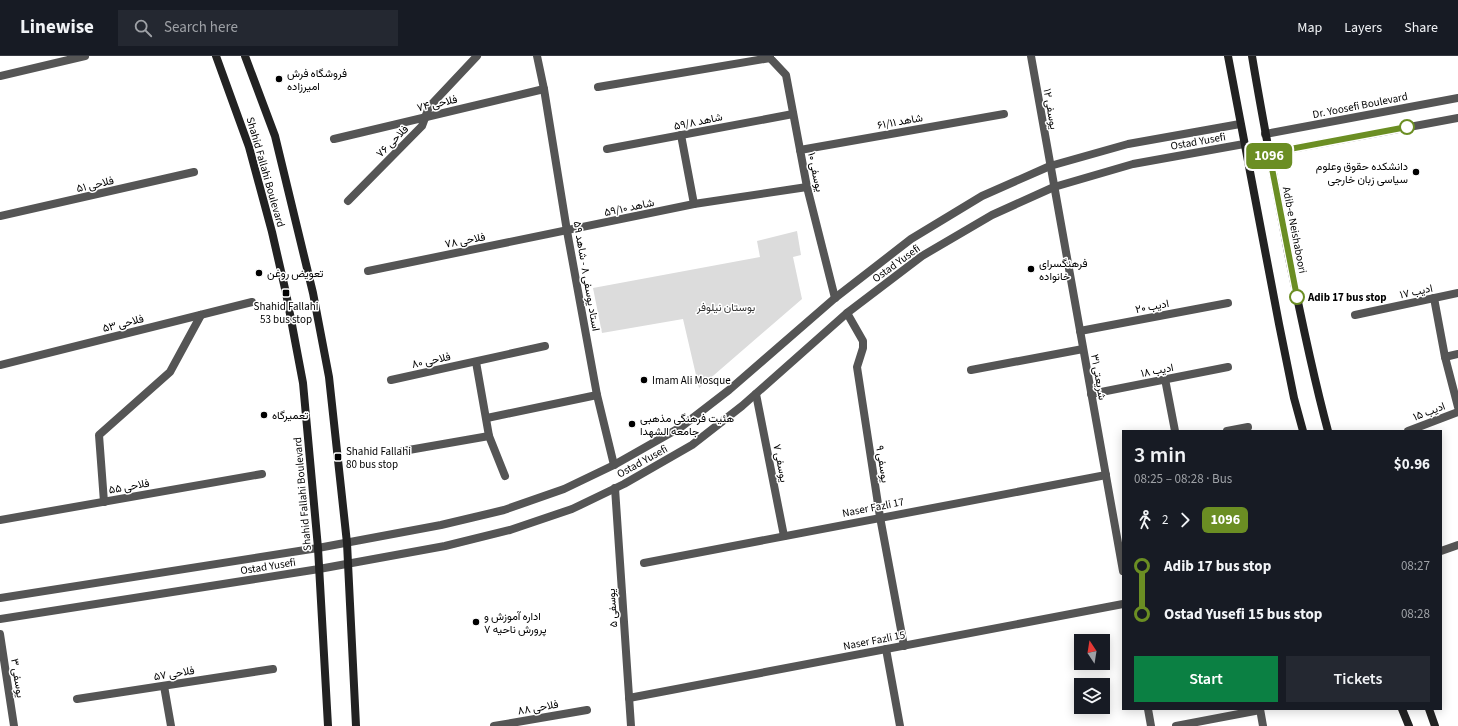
<!DOCTYPE html>
<meta charset="utf-8">
<style>
:root{--surface:#171b24;--page:#242831;--text:#f1f3f6;--muted:#9ea1a6;--line:#363941;--accent:#0b8043}
body{margin:0;font-family:"Source Sans 3",Vazirmatn,sans-serif;background:var(--page);color:var(--text);height:100vh;display:flex;flex-direction:column;font-size:15px;white-space:nowrap}
*{box-sizing:border-box;margin:0}
p{font-size:13px;color:var(--muted)}
.icon{flex:none;width:22px;height:22px;fill:none;stroke:currentColor;stroke-width:2;stroke-linecap:round;stroke-linejoin:round}
.map{position:relative;flex:1;overflow:hidden}
.side{position:absolute;left:1122px;top:374px;width:320px;height:280px;display:flex;flex-direction:column;background:var(--surface);border-radius:0px;box-shadow:0 2px 10px #0003}
.side>*{flex:none}
.badge{padding:0 8px;border-radius:6px;font-size:14px;line-height:26px}
.needle{width:26px;rotate:348deg}
.fabs{position:absolute;left:1074px;top:578px;display:grid;gap:8px}
.fabs a{display:grid;place-items:center;width:36px;height:36px;border-radius:0px;background:var(--surface);box-shadow:0 2px 10px #0003;font-size:20px}
.map>.badge{position:absolute;translate:-50% -50%;box-shadow:0 0 0 2px #fff}
.legs{display:flex;align-items:center;gap:6px;height:44px;padding:0 12px;font-size:13px}
.legs p{margin-inline-start:auto}
.summary{display:flex;align-items:center;justify-content:space-between;height:68px;padding:0 12px}
h1{font-size:22px;font-weight:600;line-height:30px}
.primary-button{display:flex;gap:8px;margin-top:auto;padding:8px 12px}
.primary-button a{flex:1;height:46px;border-radius:0px;background:var(--accent);color:#fff;font-size:16px;font-weight:600;line-height:46px;text-align:center}
.primary-button a+a{background:var(--page);color:var(--text)}
ul{padding:0 12px;list-style:none}
li{display:flex;align-items:center;gap:14px;height:48px;font-size:15px}
li i{display:grid;place-items:center;width:6px;height:100%;margin:0 5px;background:currentColor}
li i::after{content:'';width:10px;height:10px;margin:-5px;border:3px solid;border-radius:50%;background:var(--surface)}
li p{margin-inline-start:auto}
li:first-child i{background:linear-gradient(#0000 50%,currentColor 0)}
li:last-child i{background:linear-gradient(currentColor 50%,#0000 0)}
header{display:flex;align-items:center;gap:24px;box-sizing:border-box;height:56px;padding:0 20px;background:var(--surface);border-bottom:1px solid var(--line)}
header strong{font-size:19px}
nav{display:flex;gap:22px;margin-inline-start:auto;font-size:14px}
.search{width:280px;height:36px;background:var(--page);display:flex;align-items:center;gap:10px;box-sizing:border-box;padding:0 14px;border-radius:0px;color:var(--muted);font-size:15px}
.map>svg:first-child{display:block}
</style>
<header>
<strong>Linewise</strong>
<div class="search"><svg class="icon" aria-label="search" viewBox="0 0 24 24"><circle cx="10" cy="10" r="6"/><path d="M15 15l6 6"/></svg>Search here</div>
<nav><a>Map</a><a>Layers</a><a>Share</a></nav>
</header>
<div class="map">
<svg width="1458" height="670" viewBox="0 0 1458 670">
<rect width="100%" height="100%" fill="#fff"/>
<!-- green -->
<path fill="#dcdcdc" d="M797,175L801,199L793,201L802,243L699,332L683,263L602,277L593,232L760,201L757,185Z"/>
<g fill="none" stroke-linecap="round" stroke-linejoin="round">
<!-- minor -->
<g stroke="#555" stroke-width="8">
<path d="M537,0L544,33L567,175L597,339L614,409"/>
<path d="M770,0V2L786,19L807,131L835,242"/>
<path d="M1031,0L1123,515"/>
<path d="M0,20L85,0"/>
<path d="M598,31L770,2"/>
<path d="M681,79L694,148"/>
<path d="M334,83L544,33"/>
<path d="M607,93L793,58"/>
<path d="M800,94L1004,58"/>
<path d="M348,145L422,70L429,51L477,0"/>
<path d="M0,160L194,116"/>
<path d="M368,215L694,148L807,131"/>
<path d="M1434,242L1445,301L1458,298"/>
<path d="M847,257L863,285V292L857,311L880,461L904,590"/>
<path d="M1355,259L1458,237"/>
<path d="M1080,275L1228,247"/>
<path d="M1445,301L1458,351"/>
<path d="M476,306L489,380L505,420"/>
<path d="M0,309L252,246"/>
<path d="M971,314L1083,293"/>
<path d="M1165,323L1175,375"/>
<path d="M391,324L545,290"/>
<path d="M756,338L784,480"/>
<path d="M1091,338L1228,311"/>
<path d="M487,362L597,339"/>
<path d="M1227,375L1248,371"/>
<path d="M1408,375L1458,356"/>
<path d="M403,395L489,380"/>
<path d="M615,432L631,670"/>
<path d="M104,446L99,379L170,316L201,259"/>
<path d="M0,464L262,418"/>
<path d="M1441,495L1458,489"/>
<path d="M644,507L1106,419"/>
<path d="M0,578L14,670"/>
<path d="M886,593L900,670"/>
<path d="M164,630L171,670"/>
<path d="M629,642L1123,548"/>
<path d="M77,643L273,613"/>
<path d="M1148,653L1151,670"/>
<path d="M1260,653L1263,670"/>
<path d="M494,670L587,654"/>
<path d="M1176,670L1260,654"/>
</g>
<!-- tertiary -->
<g stroke="#555" stroke-width="8">
<path d="M1265,78L1458,42"/>
<path d="M1269,97L1458,62"/>
<path d="M0,542L318,492L441,469L504,454L564,433L614,409L681,371L729,334L835,242L911,183L982,140L1050,110L1128,88L1240,68"/>
<path d="M0,563L319,513L445,490L510,474L572,453L624,428L692,389L742,350L847,257L922,200L992,159L1054,131L1133,108L1244,88"/>
</g>
<!-- secondary -->
<g stroke="#222" stroke-width="8">
<path d="M216,0L249,91L272,176L286,237L303,327L318,492L328,670"/>
<path d="M245,0L275,80L313,237L329,321L347,487L356,670"/>
<path d="M1228,0L1279,268L1294,342L1303,375"/>
<path d="M1252,0C1263,66 1276,132 1288,197C1300,257 1312,316 1328,375"/>
<path d="M1402,653L1409,670"/>
<path d="M1429,653L1435,670"/>
</g>
</g>
<g fill="none" stroke-linecap="round" stroke-linejoin="round">
<!-- line-1 casing -->
<g stroke="#fff" stroke-width="9">
<path id="line-1" d="M1297,241L1269,97L1407,71"/>
</g>
<!-- line-1 -->
<use href="#line-1" stroke="#6b8e23" stroke-width="6"/>
</g>
<!-- markers -->
<g fill="#000" stroke="#fff" stroke-width="1.5">
<circle cx="279" cy="23" r="4"/>
<circle cx="1416" cy="116" r="4"/>
<circle cx="1031" cy="213" r="4"/>
<circle cx="259" cy="217" r="4"/>
<rect x="282" y="233" width="8" height="8" rx="2"/>
<circle cx="644" cy="324" r="4"/>
<circle cx="264" cy="359" r="4"/>
<circle cx="632" cy="368" r="4"/>
<rect x="334" y="397" width="8" height="8" rx="2"/>
<circle cx="476" cy="566" r="4"/>
</g>
<g fill="#fff" stroke="#6b8e23" stroke-width="2">
<circle cx="1407" cy="71" r="7"/>
<circle cx="1297" cy="241" r="7"/>
</g>
<g text-anchor="middle" stroke-width="3" stroke-linejoin="round" paint-order="stroke">
<!-- poi labels -->
<g font-size="11" fill="#000" stroke="#fff" text-anchor="start">
<text x="287" y="21">فروشگاه فرش<tspan x="287" dy="13">امیرزاده</tspan></text>
<text x="1408" y="114" text-anchor="end">دانشکده حقوق وعلوم<tspan x="1408" dy="13">سیاسی زبان خارجی</tspan></text>
<text x="1039" y="211">فرهنگسرای<tspan x="1039" dy="13">خانواده</tspan></text>
<text x="267" y="221">تعویض روغن</text>
<text x="286" y="254" text-anchor="middle">Shahid Fallahi<tspan x="286" dy="13">53 bus stop</tspan></text>
<text x="652" y="328">Imam Ali Mosque</text>
<text x="272" y="363">تعمیرگاه</text>
<text x="640" y="366">هئیت فرهنگی مذهبی<tspan x="640" dy="13">جامعه الشهدا</tspan></text>
<text x="346" y="399">Shahid Fallahi<tspan x="346" dy="13">80 bus stop</tspan></text>
<text x="484" y="564">اداره آموزش و<tspan x="484" dy="13">پرورش ناحیه ۷</tspan></text>
</g>
<!-- street labels -->
<g font-size="11" fill="#000" stroke="#fff">
<text transform="translate(437 47) rotate(-13)" y="4">فلاحی ۷۴</text>
<text transform="translate(1360 49) rotate(-11)" y="4">Dr. Yoosefi Boulevard</text>
<text transform="translate(1051 53) rotate(80)" y="4">یوسفی ۱۲</text>
<text transform="translate(698 65) rotate(-11)" y="4">شاهد ۵۹/۸</text>
<text transform="translate(900 65) rotate(-10)" y="4">شاهد ۶۱/۱۱</text>
<text transform="translate(392 85) rotate(-45)" y="4">فلاحی ۷۶</text>
<text transform="translate(1198 85) rotate(-10)" y="4">Ostad Yusefi</text>
<text transform="translate(266 116) rotate(74)" y="4">Shahid Fallahi Boulevard</text>
<text transform="translate(816 116) rotate(78)" y="4">یوسفی ۱۰</text>
<text transform="translate(95 128) rotate(-13)" y="4">فلاحی ۵۱</text>
<text transform="translate(629 151) rotate(-12)" y="4">شاهد ۵۹/‍۱۰</text>
<text transform="translate(1295 174) rotate(79)" y="4">Adib-e Neishaboori</text>
<text transform="translate(465 184) rotate(-11)" y="4">فلاحی ۷۸</text>
<text transform="translate(896 207) rotate(-36)" y="4">Ostad Yusefi</text>
<text transform="translate(587 220) rotate(80)" y="4">استاد یوسفی ۸ - شاهد ۵۹</text>
<text transform="translate(1416 235) rotate(-12)" y="4">ادیب ۱۷</text>
<text transform="translate(1152 250) rotate(-11)" y="4">ادیب ۲۰</text>
<text transform="translate(123 267) rotate(-14)" y="4">فلاحی ۵۳</text>
<text transform="translate(431 304) rotate(-12)" y="4">فلاحی ۸۰</text>
<text transform="translate(1157 314) rotate(-11)" y="4">ادیب ۱۸</text>
<text transform="translate(1099 321) rotate(80)" y="4">شریعتی ۳۱</text>
<text transform="translate(1429 355) rotate(-21)" y="4">ادیب ۱۵</text>
<text transform="translate(642 405) rotate(-29)" y="4">Ostad Yusefi</text>
<text transform="translate(781 407) rotate(79)" y="4">یوسفی ۷</text>
<text transform="translate(883 408) rotate(81)" y="4">یوسفی ۹</text>
<text transform="translate(129 430) rotate(-10)" y="4">فلاحی ۵۵</text>
<text transform="translate(302 438) rotate(-95)" y="4">Shahid Fallahi Boulevard</text>
<text transform="translate(873 451) rotate(-11)" y="4">Naser Fazli 17</text>
<text transform="translate(268 510) rotate(-9)" y="4">Ostad Yusefi</text>
<text transform="translate(612 552) rotate(-94)" y="4">یوسفی ۵</text>
<text transform="translate(874 584) rotate(-11)" y="4">Naser Fazli 15</text>
<text transform="translate(174 617) rotate(-9)" y="4">فلاحی ۵۷</text>
<text transform="translate(18 622) rotate(81)" y="4">یوسفی ۳</text>
<text transform="translate(538 651) rotate(-10)" y="4">فلاحی ۸۸</text>
</g>
<!-- stop labels -->
<g font-size="11" font-weight="bold" fill="#000" stroke="#fff" text-anchor="start">
<text x="1308" y="245">Adib 17 bus stop</text>
</g>
<!-- park labels -->
<g font-size="11" fill="#333" stroke="#fff">
<text x="726" y="255">بوستان نیلوفر</text>
</g>
</g>
</svg>
<div class="fabs">
<a><svg class="needle" viewBox="-14 -14 28 28"><path d="M0-13l5 13h-10z" fill="#e53935"/><path d="M0 13l5-13h-10z" fill="#9ea1a6"/></svg></a>
<a><svg class="icon" aria-label="layers" viewBox="0 0 24 24"><path d="M12 4l9 5-9 5-9-5zM3 14l9 5 9-5"/></svg></a>
</div>
<b class="badge" style="left:1269px;top:100px;background:#6b8e23;color:#fff">1096</b>
<section class="side">
<div class="summary"><div><h1>3 min</h1><p>08:25 – 08:28 · Bus</p></div><b>$0.96</b></div>
<div class="legs"><svg class="icon" aria-label="walk" viewBox="0 0 24 24"><circle cx="13" cy="4" r="2"/><path d="M13 8l-2 6 4 7M11 14l-3 7M7 12l3-4h3l4 4"/></svg>2<svg class="icon" aria-label="forward" viewBox="0 0 24 24"><path d="M9 5l7 7-7 7"/></svg><b class="badge" style="background:#6b8e23;color:#fff">1096</b></div>
<ul>
<li><i style="color:#6b8e23"></i><b>Adib 17 bus stop</b><p>08:27</p></li>
<li><i style="color:#6b8e23"></i><b>Ostad Yusefi 15 bus stop</b><p>08:28</p></li>
</ul>
<div class="primary-button"><a>Start</a><a>Tickets</a></div>
</section>
</div>
